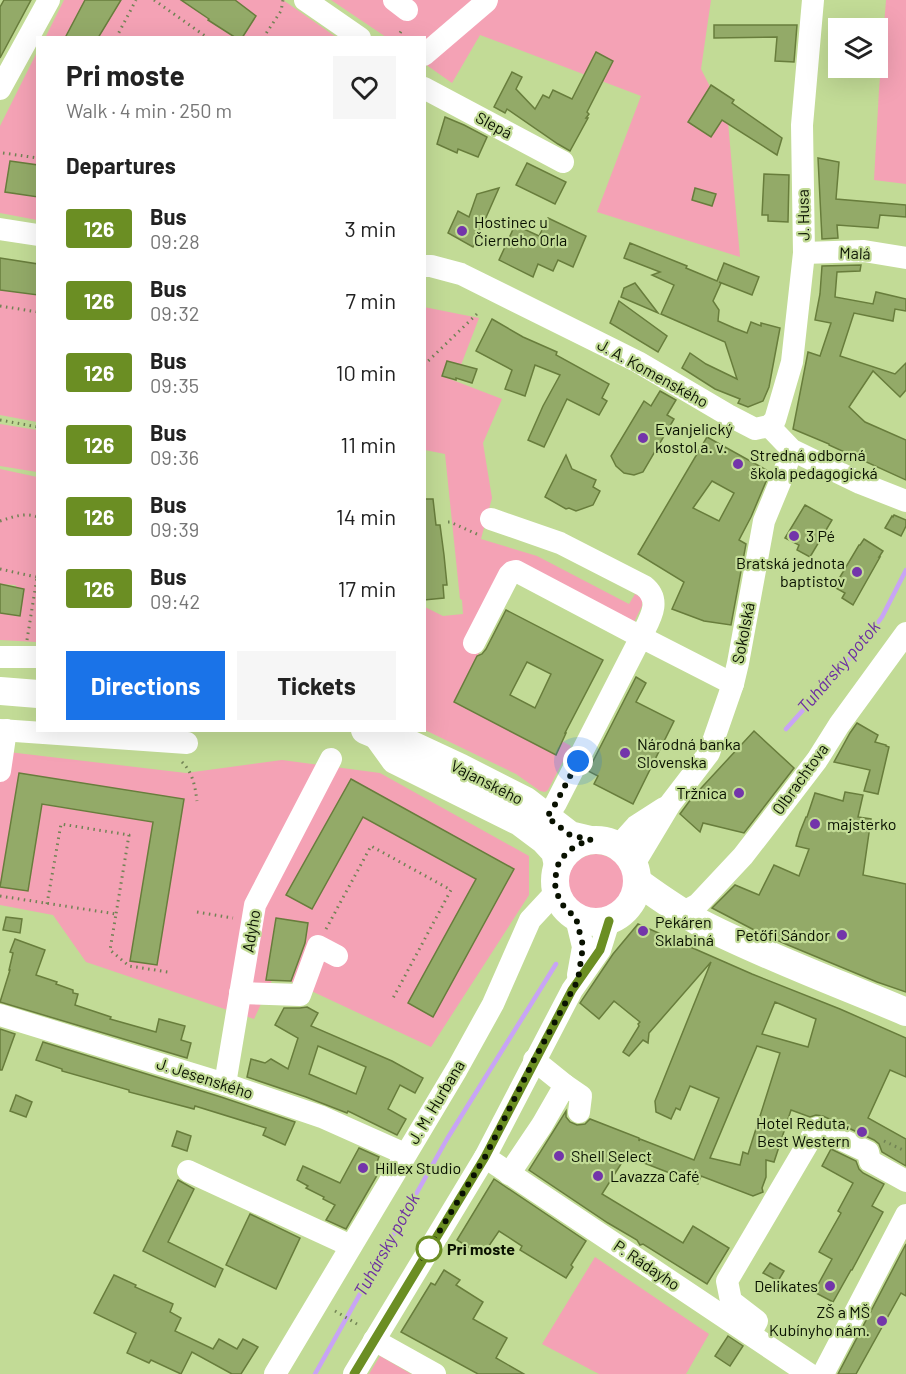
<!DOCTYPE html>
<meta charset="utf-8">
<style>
:root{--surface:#fff;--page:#f6f6f6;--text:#222;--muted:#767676;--accent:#1a73e8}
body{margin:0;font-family:Barlow,sans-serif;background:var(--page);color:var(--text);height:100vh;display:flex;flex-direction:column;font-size:22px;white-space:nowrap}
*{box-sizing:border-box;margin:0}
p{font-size:20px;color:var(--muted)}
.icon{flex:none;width:33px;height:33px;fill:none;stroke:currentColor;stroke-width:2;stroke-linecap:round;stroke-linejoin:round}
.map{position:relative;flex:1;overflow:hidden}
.drawer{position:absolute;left:36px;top:36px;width:390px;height:696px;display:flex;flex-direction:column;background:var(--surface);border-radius:0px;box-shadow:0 6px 24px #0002}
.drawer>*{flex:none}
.badge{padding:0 12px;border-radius:4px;font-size:21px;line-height:39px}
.buttons{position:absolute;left:828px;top:18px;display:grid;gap:12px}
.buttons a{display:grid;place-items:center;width:60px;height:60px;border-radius:0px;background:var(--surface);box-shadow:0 6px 24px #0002;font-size:30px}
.you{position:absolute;width:30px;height:30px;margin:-15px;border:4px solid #fff;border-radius:50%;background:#1a73e8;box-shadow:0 0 0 9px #1a73e833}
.map>.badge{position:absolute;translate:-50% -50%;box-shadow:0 0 0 3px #fff}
h2{padding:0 30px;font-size:22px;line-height:54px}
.round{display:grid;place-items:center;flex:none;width:63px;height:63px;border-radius:0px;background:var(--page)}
.summary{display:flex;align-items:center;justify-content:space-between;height:102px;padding:0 30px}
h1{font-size:28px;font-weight:700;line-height:45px}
.cta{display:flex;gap:12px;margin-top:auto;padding:12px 30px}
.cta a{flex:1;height:69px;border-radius:0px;background:var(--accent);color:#fff;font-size:24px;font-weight:700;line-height:69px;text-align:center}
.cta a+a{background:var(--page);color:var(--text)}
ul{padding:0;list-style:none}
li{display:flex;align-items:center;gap:18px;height:72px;padding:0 30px}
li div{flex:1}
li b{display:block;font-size:22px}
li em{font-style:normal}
li .badge{min-width:66px;font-weight:700;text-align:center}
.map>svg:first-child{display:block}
</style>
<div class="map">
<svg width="906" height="1374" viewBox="0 0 906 1374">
<rect width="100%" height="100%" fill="#c2db96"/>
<!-- green -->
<g fill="#f4a2b5">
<path d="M64,0H283L336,37L45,38Z"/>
<path d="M331,0H711L701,69L728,122L740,257L597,212L641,96L480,35L452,83L425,64L424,38L386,37Z"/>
<path d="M886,0H906V184L874,180L879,90Z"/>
<path d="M37,52V220L0,213V126Z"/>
<path d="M0,290L37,295V422L0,415Z"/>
<path d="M424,307L479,318L461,365L447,361L442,376L502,399L483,443L492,498L481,539L537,556L629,604L635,594L642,598V606L633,624L511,561L481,649L454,702L555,754L562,741L571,746L548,790L545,792L540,791L516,774L425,730V607L443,616L463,614L462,600L460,599L445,454L425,450Z"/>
<path d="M0,424L37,430V472L0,466Z"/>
<path d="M0,469L37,477V642L0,640V613L20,616L24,590L16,588V585L0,584Z"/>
<path d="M0,751L186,773L282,760L380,773L529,856V895L431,1047L275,974L254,1019L86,962L53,915L0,905Z"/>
<circle cx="596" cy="882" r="28"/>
<path d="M595,1257L709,1334L686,1374H599L542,1344Z"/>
<path d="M380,1356L411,1374H369Z"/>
</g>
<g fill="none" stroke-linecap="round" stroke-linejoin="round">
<!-- stream -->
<g stroke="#c8a4f5" stroke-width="4.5">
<path d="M786,729L859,648L882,617L906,570"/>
<path d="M315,1374L447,1139L556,964"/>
</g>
</g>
<!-- building -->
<g fill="#93aa68" stroke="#687d3c" stroke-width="1.5" fill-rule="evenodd">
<path d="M4,0H31L0,58V7Z"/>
<path d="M85,0H121L98,38H65Z"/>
<path d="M181,0H235L256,16L242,38H236L208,20L209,19Z"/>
<path d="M714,25H797L794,62L775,61L777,37L714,38Z"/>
<path d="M596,52L613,61L587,112L589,114L586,118H588L570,151L558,144L507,109L505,113L494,107L512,72L522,77L516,89L535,109L543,95L549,98L553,90L572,99Z"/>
<path d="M711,85L734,100L732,103L782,138L777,155L722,120L711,137L688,122Z"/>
<path d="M445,117L464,125L487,137L478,157L458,149L457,153L437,144Z"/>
<path d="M818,158L839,162L836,199L906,205V217L880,215L878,228L837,225L838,238L822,239Z"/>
<path d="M10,161L38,165V197L5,192Z"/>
<path d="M527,163L566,182L555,204L516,185Z"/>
<path d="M764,174L789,175L788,222L768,221V215H762Z"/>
<path d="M499,188L473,247L448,233L458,211L469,217L477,194Z"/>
<path d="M695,188L716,194L712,206L692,200Z"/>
<path d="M548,218L586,236L573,267L558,260L553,271L538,264L533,277L499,260L515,225L539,236Z"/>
<path d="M630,243L687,266L686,268L717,281L724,263L759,277L752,295L719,282L721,283L713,301L719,310L718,321L734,328L747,333L751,322L761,326V323L780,328L769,387L763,401L748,407L738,403L740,399L715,389L682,368L690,353L706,364L737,379L725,342L661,314L674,285L652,275L660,272L624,258Z"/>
<path d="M0,258L38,264V295L0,290Z"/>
<path d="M861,265L860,271L837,272L835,297L873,304L876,292L906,299V311L895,309L893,321L854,313L840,356L895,374L906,363V390L900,397L873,371L849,407L865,422L906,440V480L829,445V444L793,429L808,352L820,356L831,323L815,320L820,294L822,266Z"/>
<path d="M635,283L658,313L621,297L624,288Z"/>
<path d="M619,301L667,336L658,352L610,323Z"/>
<path d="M492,319L523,337L557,352L556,355L609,384L602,398L607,401L599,415L567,399L544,447L528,440L543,406L560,375L535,365L525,396L505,389L512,370L476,351Z"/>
<path d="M447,361L477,369L472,383L456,378V380L442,376Z"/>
<path d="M660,391L676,400L667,415L674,419L643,472L634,475L624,473L616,466L611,456L644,401L651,406Z"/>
<path d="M707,437L770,472L751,517L739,540L746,544L731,625L704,621L672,609L684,582L638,554ZM712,481L734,493L719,521L693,508Z"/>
<path d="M566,455L572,469L596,480L593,487L600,491L593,505L576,511L569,508L566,509L545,497Z"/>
<path d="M424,499H433L436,525H440L444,555L447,585H443L444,598L424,600Z"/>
<path d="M805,505L832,520L810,557L797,550L799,545L785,538Z"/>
<path d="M894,515L906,520V526L901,536L885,528L892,516L893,517Z"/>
<path d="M864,539L883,551L879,557H880L853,605L842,598L845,593L834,587L859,545H860Z"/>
<path d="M0,584L24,589L20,616L0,613Z"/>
<path d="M506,610L603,660L565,733H566L556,755L454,702L477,656L482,654L486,649ZM527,662L551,674L535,708L510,695Z"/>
<path d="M636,677L646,683L636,702L674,721L633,804L594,784L598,776L588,771Z"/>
<path d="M857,723L878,735L875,742L886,745V746L889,747L878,794L864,791L870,770L834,762L850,733Z"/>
<path d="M754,731L794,768L744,833L703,823L700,832L680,814L691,799Z"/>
<path d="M19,773L184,799L157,965L130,961L153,822L42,804L28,891L0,887Z"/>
<path d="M351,779L514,869L433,1017L408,1003L476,879L363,817L312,909L286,895Z"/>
<path d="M845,792L863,795L858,817L871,819L863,875L906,884V992L877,982L788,945L758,932L712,908L735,885L759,895L774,865L799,876L809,849L796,846L800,832L806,817H807L815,793L843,801Z"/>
<path d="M6,917L22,919L20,933L3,930Z"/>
<path d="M276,918L308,923L305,943L291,981L266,980Z"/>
<path d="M638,924L752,974L840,1009L906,1038V1077L890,1070L868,1118L906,1139V1166L882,1152L879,1144L874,1140L823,1116L816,1115L810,1117L791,1110L774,1162L766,1160V1177L762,1188L763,1192L753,1196L701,1176L698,1184L626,1156L602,1194L683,1243L693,1226L729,1248L707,1284L643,1244L640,1245L637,1240L608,1223L529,1170L566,1111V1117L570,1122L577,1125L585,1124L590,1119L639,1138V1141L640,1139L694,1160L719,1098L690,1086L680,1110L676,1108L671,1119L656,1112L655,1101L711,962L649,1033L648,1043L643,1040L629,1056L623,1052L639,1026L638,1024L640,1022L614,1001L599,1019L580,1003L613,954ZM775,1002L816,1019L808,1047L762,1034ZM757,1046L780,1053L748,1154L743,1152L740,1165L710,1158Z"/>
<path d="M15,939L45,950L36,975L57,982L56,984L73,990V993L78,994L75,1005L111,1017L110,1019L156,1032L159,1019L185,1026L181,1040L191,1043L187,1058L0,1002L10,970H9L13,953L10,952Z"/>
<path d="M307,1007L318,1013L311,1026L392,1061L423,1078L415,1093L400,1085L388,1109L406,1119L397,1135L348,1111L347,1113L306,1097L247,1077L251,1059L265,1063L271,1059L288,1069L298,1038L275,1025L284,1008H300ZM318,1046L366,1067L356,1094L309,1074Z"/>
<path d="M0,1029L15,1034L2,1070H0Z"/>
<path d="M43,1042L221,1097L295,1122L285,1145L263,1135L266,1128L195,1106L194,1109L129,1092V1090L62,1071V1069L36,1060Z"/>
<path d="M16,1095L32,1102L26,1117L10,1111Z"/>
<path d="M177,1131L191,1136L187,1151L172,1146Z"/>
<path d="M359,1148L379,1157L377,1162L383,1165L346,1229L326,1220L335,1205L323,1199L324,1197L306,1188L308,1186L297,1180L303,1166L340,1183Z"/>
<path d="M831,1149L856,1161L859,1169L863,1173L884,1184L872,1206L883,1212L852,1270H851L833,1302L814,1292L832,1259L819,1252L841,1213L838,1211L853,1183L822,1166Z"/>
<path d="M494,1179L586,1241L571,1265L573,1267L566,1278L520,1250L522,1246L499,1231L482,1256L457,1240Z"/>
<path d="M178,1180L194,1189L168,1242L223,1269L215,1287L143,1251Z"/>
<path d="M250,1214L300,1238L276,1289L226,1265Z"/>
<path d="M906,1244V1296L901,1293L856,1374H838Z"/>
<path d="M770,1263L784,1271L778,1281L763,1273Z"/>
<path d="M444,1270L460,1280L456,1285L483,1302L473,1319L507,1338L496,1358L524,1374H478L401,1332L431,1283L435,1285Z"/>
<path d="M114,1275L136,1285L135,1287L173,1304L170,1312L181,1318L175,1331L213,1349L219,1339L237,1349L243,1339L258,1347L241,1374H232L192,1352L181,1374L151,1360L149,1363L127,1353L136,1333L94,1313Z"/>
<path d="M728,1336L743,1346L730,1366L715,1356Z"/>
</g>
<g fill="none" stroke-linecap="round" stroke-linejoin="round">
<!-- path -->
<g stroke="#718254" stroke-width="3" stroke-dasharray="1.5 4.5" stroke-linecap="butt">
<path d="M154,0L208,38"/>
<path d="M116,38L136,0"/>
<path d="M263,38L281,11L283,0"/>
<path d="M397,38L403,28"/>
<path d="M3,153L38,158"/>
<path d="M0,306L38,312"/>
<path d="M424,365L479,312"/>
<path d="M0,420L38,427"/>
<path d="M0,521C13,517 24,512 38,517"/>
<path d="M448,522H450L479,535"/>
<path d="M0,569L36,577"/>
<path d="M27,640L38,571"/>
<path d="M182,762C193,773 195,786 197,801"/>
<path d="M0,896L116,914L110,950L129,966L168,972"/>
<path d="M47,904L61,824L129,835L116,914"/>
<path d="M197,912L233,918"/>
<path d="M326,929L371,846L451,890L392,1000"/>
<path d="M884,1141L903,1150L906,1149"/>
<path d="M335,1311L357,1324"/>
</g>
<!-- minor -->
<g stroke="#fff" stroke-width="22">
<path d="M305,0L360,38"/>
<path d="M394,0L407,10"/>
<path d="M424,55L486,2L487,0"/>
<path d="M424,88L563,162"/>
<path d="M0,89L49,0"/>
<path d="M0,229L38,235"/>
<path d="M804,253L864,251L906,258"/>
<path d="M424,266H431L461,274L638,362L728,415L755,429L769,426L792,450L860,483L906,501"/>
<path d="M769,426L775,420L792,362L804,253L802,125L813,0"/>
<path d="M474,643L509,575L512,572L516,571L641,637C649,620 663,601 644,586L560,543L491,519"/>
<path d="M0,657H38"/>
<path d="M0,730L187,743"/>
<path d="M0,771L6,730"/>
<path d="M547,817L556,803L641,637L733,684"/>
<path d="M618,846L636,826L664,808"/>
<path d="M634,864L670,804L709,753L733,684L738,663L764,521L783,475L792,450"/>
<path d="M680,911L689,909L698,904L743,856L791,794L817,760L839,725L906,633"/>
<path d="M576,918L583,947L578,975"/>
<path d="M240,993L300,995L318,946L337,956"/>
<path d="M0,1015L225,1084L322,1117L405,1154"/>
<path d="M225,1084L255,905L331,759"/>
<path d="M565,1085L581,1096L579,1112"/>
<path d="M485,1157L809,1374"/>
<path d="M188,1171L351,1246"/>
<path d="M509,1174L542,1125L565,1085L534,1060"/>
<path d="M750,1334L757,1321L731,1301L727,1281L817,1128L868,1152L870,1161L906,1181"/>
<path d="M374,1340L435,1374"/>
<path d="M275,1374L457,1069L493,1004L530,920L556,892"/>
<path d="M354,1374L485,1157L572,990L600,950L609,921"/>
<path d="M823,1374L906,1215"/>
</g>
<!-- major -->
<g stroke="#fff" stroke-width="28">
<path d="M0,691L38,694"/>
<path d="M365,730L377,735L401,740L461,768L526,801L570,835L591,840"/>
<path d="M377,735L395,760L520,822L544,840L555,852L558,865"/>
<circle cx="596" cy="881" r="41"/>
<path d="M638,882C660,898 683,914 708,927C772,959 840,984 906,1012"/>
</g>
</g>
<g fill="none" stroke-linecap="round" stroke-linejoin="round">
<!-- line casing -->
<g stroke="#fff" stroke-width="14">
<path id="line" d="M354,1374L485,1157L572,990L600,950L609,921"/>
</g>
<!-- line -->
<use href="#line" stroke="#6b8e23" stroke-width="9"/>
<!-- walk -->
<path stroke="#091100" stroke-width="6" stroke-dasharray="0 10.8" d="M429,1249L423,1258L485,1157L534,1060L578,980L583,946L576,918L564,907L556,892L555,883L556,874L558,865L566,853L577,845L591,840L570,835L547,817L556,803L578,761"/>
</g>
<!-- markers -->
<g fill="#7335aa" stroke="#c2db96" stroke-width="2">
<circle cx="462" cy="231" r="6"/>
<circle cx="643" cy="438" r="6"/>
<circle cx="738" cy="464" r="6"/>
<circle cx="794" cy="536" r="6"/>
<circle cx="857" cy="572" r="6"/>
<circle cx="625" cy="753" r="6"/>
<circle cx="739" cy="793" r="6"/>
<circle cx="815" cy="824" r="6"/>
<circle cx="643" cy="931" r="6"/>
<circle cx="842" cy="935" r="6"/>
<circle cx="862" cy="1132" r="6"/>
<circle cx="559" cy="1156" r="6"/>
<circle cx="363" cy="1168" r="6"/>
<circle cx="598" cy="1176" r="6"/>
<circle cx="830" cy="1286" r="6"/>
<circle cx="882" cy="1321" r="6"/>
</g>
<circle fill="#fff" stroke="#6b8e23" stroke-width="3" cx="429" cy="1249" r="12"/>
<g text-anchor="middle" stroke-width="4.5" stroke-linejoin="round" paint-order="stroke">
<!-- street labels -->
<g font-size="16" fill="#091100" stroke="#c2db96">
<text transform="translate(494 125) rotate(28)" y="6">Slepá</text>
<text transform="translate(803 215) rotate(-91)" y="6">J. Husa</text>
<text transform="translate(855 253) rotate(2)" y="6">Malá</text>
<text transform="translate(653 373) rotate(29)" y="6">J. A. Komenského</text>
<text transform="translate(743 633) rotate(-79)" y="6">Sokolská</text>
<text transform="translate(800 779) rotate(-54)" y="6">Olbrachtova</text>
<text transform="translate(487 782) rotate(27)" y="6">Vajanského</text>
<text transform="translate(251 931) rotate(-80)" y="6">Adyho</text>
<text transform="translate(205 1078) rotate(18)" y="6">J. Jesenského</text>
<text transform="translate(436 1102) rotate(-59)" y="6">J. M. Hurbana</text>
<text transform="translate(647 1265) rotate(34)" y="6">P. Rádayho</text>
</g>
<!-- poi labels -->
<g font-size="16" fill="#091100" stroke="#c2db96" text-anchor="start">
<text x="474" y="228">Hostinec u<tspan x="474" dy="18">Čierneho Orla</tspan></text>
<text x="655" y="435">Evanjelický<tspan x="655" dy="18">kostol a. v.</tspan></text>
<text x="750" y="461">Stredná odborná<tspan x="750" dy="18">škola pedagogická</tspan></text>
<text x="806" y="542">3 Pé</text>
<text x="845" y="569" text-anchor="end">Bratská jednota<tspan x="845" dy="18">baptistov</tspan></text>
<text x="637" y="750">Národná banka<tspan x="637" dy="18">Slovenska</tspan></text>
<text x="727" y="799" text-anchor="end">Tržnica</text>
<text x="827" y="830">majsterko</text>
<text x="655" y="928">Pekáren<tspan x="655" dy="18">Sklabiná</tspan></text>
<text x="830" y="941" text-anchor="end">Petőfi Sándor</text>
<text x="850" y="1129" text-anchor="end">Hotel Reduta,<tspan x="850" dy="18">Best Western</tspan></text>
<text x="571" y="1162">Shell Select</text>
<text x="375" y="1174">Hillex Studio</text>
<text x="610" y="1182">Lavazza Café</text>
<text x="818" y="1292" text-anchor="end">Delikates</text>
<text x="870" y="1318" text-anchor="end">ZŠ a MŠ<tspan x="870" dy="18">Kubínyho nám.</tspan></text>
</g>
<!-- stop labels -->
<g font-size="16" font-weight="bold" fill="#091100" stroke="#c2db96" text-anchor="start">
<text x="447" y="1255">Pri moste</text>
</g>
<!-- water labels -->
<g font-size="18" font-style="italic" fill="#6c2ea2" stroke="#c2db96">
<text transform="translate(839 667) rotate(-49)" y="6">Tuhársky potok</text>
<text transform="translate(387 1245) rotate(-61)" y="6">Tuhársky potok</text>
</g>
</g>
</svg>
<div class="buttons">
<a><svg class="icon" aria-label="layers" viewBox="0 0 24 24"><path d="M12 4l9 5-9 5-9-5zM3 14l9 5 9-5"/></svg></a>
</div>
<div class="you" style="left:578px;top:761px"></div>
<section class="drawer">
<div class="summary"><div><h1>Pri moste</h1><p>Walk · 4 min · 250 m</p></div><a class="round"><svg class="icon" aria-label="heart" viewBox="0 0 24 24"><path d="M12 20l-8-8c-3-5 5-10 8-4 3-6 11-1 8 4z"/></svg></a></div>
<h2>Departures</h2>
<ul>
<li><span class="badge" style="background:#6b8e23;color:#fff">126</span><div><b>Bus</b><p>09:28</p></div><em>3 min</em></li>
<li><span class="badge" style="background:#6b8e23;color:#fff">126</span><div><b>Bus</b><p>09:32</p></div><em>7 min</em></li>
<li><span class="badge" style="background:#6b8e23;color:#fff">126</span><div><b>Bus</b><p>09:35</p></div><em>10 min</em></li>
<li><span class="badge" style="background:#6b8e23;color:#fff">126</span><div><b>Bus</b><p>09:36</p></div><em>11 min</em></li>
<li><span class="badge" style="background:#6b8e23;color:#fff">126</span><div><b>Bus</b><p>09:39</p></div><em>14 min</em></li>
<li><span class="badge" style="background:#6b8e23;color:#fff">126</span><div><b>Bus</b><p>09:42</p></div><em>17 min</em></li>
</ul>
<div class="cta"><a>Directions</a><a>Tickets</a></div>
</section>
</div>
